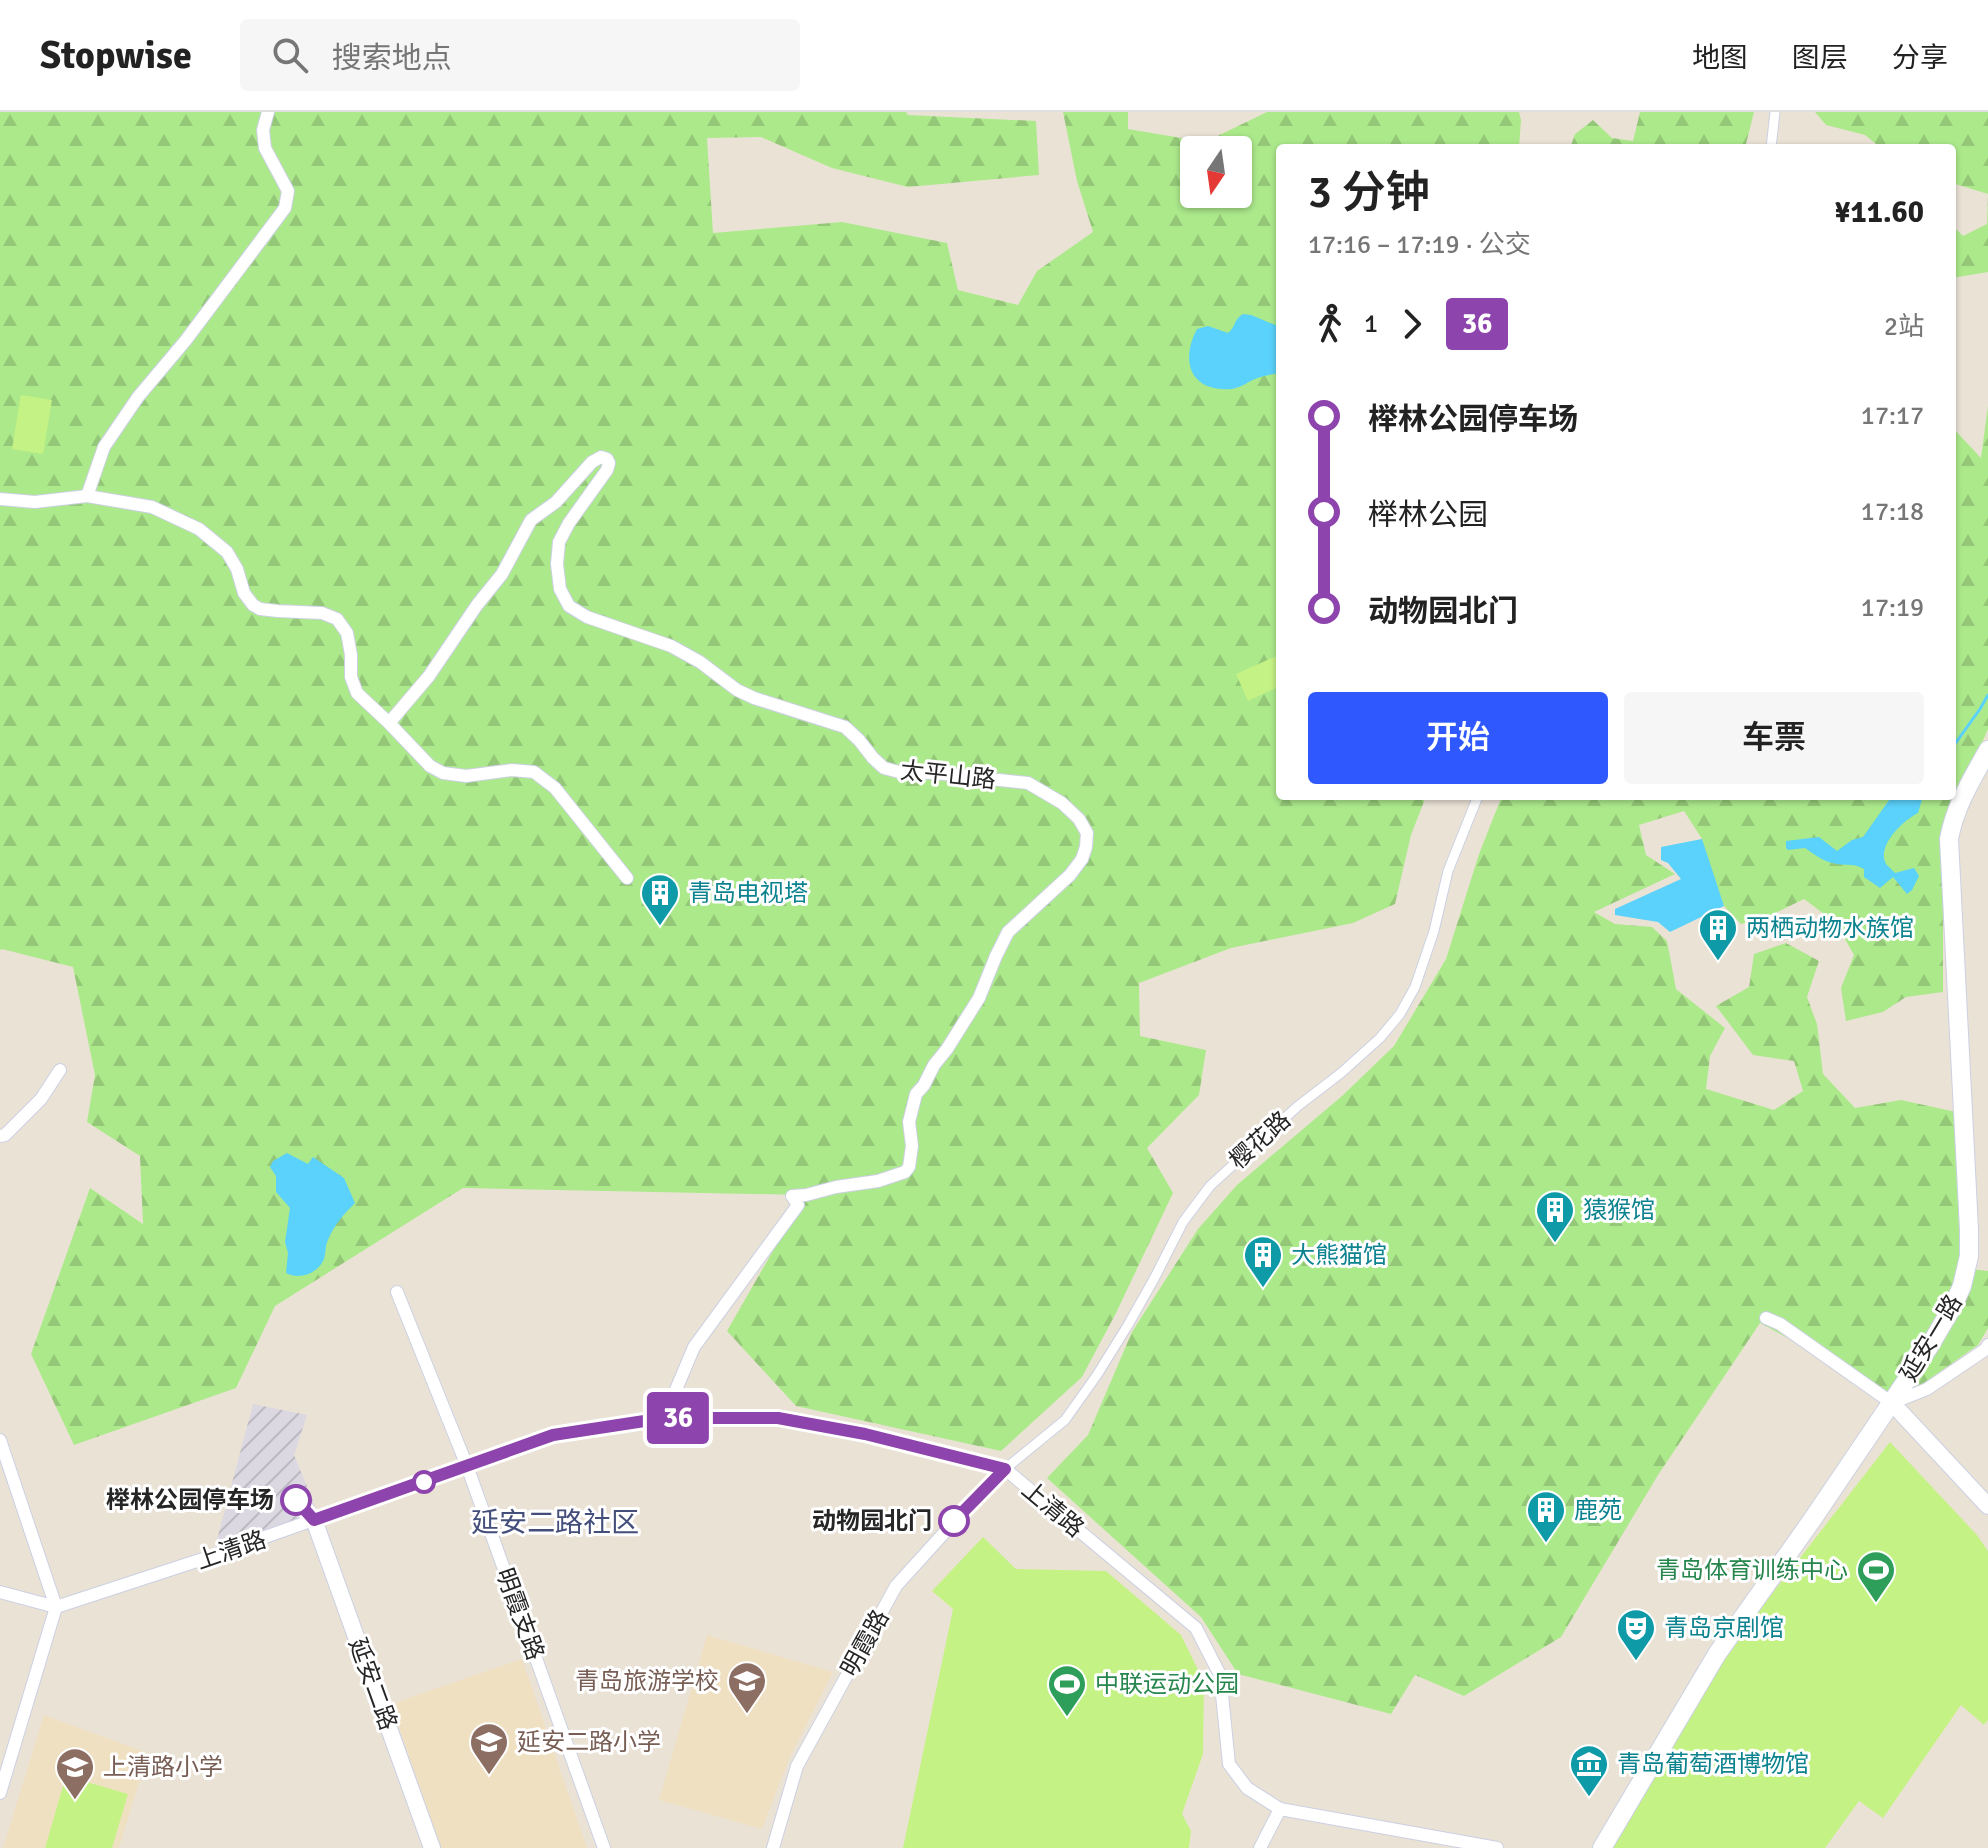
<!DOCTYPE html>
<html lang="zh">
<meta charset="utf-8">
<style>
:root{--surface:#fff;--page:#f6f6f6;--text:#222;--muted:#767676;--line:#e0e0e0;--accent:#2f58ff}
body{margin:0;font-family:Signika,"Noto Sans SC",sans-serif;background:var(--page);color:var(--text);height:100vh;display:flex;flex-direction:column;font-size:30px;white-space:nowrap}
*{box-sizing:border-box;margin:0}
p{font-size:26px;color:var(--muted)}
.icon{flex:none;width:44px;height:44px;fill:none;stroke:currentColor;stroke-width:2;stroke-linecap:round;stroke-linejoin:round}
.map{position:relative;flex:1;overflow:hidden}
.drawer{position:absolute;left:1276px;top:32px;width:680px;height:656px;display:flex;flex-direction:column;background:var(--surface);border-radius:8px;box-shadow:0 2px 6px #0004}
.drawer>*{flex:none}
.badge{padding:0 16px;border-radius:6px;font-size:28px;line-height:52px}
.needle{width:52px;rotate:193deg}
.buttons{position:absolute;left:1180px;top:24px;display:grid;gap:16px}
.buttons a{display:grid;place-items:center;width:72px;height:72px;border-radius:8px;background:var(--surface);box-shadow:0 2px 6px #0004;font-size:40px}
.map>.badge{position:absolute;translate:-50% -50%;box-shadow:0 0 0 4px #fff}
.legs{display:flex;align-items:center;gap:12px;height:88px;padding:0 32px;font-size:26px}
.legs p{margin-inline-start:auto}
.head{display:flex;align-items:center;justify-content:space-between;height:136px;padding:0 32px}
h1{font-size:44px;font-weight:600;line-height:60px}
.action{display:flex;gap:16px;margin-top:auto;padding:16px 32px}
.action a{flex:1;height:92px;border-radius:8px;background:var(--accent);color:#fff;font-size:32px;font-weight:600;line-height:92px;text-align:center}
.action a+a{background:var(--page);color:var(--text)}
ul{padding:0 32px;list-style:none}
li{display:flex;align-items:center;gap:28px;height:96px;font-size:30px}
li i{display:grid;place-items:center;width:12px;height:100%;margin:0 10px;background:currentColor}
li i::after{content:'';width:20px;height:20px;margin:-10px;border:6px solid;border-radius:50%;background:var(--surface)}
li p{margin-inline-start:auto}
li:first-child i{background:linear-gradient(#0000 50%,currentColor 0)}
li:last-child i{background:linear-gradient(currentColor 50%,#0000 0)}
header{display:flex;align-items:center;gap:48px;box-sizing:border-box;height:112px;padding:0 40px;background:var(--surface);border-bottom:2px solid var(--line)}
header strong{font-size:38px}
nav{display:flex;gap:44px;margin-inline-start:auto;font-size:28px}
.search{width:560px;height:72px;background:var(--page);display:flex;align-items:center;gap:20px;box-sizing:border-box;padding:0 28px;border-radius:8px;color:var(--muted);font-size:30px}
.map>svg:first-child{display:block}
</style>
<header>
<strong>Stopwise</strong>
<div class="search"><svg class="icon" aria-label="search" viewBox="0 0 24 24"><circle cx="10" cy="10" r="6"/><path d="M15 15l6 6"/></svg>搜索地点</div>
<nav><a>地图</a><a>图层</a><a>分享</a></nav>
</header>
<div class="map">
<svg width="1988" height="1736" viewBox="0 0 1988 1736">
<defs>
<pattern id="industrial-furrows" width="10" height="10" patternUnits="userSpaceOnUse" patternTransform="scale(2)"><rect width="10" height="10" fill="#dbd8e2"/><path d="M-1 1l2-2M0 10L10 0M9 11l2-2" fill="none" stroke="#bcb9c2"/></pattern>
<pattern id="forest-firs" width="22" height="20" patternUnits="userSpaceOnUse" patternTransform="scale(2)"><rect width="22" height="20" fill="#ace98b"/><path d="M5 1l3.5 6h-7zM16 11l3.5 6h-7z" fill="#94c878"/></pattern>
</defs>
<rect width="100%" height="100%" fill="#ebe2d6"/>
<!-- industrial -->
<path fill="url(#industrial-furrows)" d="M253,1292L307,1303L294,1343L318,1401L214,1439Z"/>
<!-- education -->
<g fill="#f0e0c2">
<path d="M707,1523L833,1560L789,1647L762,1717L659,1688Z"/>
<path d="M522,1547L587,1736H441L391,1592Z"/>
<path d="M44,1603L148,1641L119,1736H3Z"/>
</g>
<!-- forest -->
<g fill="url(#forest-firs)" fill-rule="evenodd">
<path d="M0,0H906L908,3L1036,9L1039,63L908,75L832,56L761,25L707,26L713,121L842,110L947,131L958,178L1018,193L1037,159L1093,120L1077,69L1063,0H1128V17L1205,30L1267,0H1519L1521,8L1519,36H1280V684H1429L1425,687L1411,723L1395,792L1353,811L1231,836L1139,871L1140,924L1206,938L1199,983L1147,1036L1173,1081L1116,1201L1082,1265L1001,1339L796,1294L727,1219L805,1083L463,1076L275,1194L236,1276L74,1333L31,1242L90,1076L143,1112L140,1044L87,1010L95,963L73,855L2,837L0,838ZM1194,38H1238V82H1194Z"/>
<path d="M1640,0H1754L1745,36H1570L1575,22L1593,8L1612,26L1633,29Z"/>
<path d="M1815,0H1988V82L1952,71V36H1881L1865,23L1826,13Z"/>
<path d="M1988,83V160L1952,166V113L1963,124L1987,112Z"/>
<path d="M1988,294V617L1956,691L1943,782V880L1906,885L1883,900L1846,909L1841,876L1854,843L1836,811L1804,787L1767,805L1741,812L1724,794L1704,741L1702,727L1684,699L1639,713L1646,743L1675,762L1594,800L1615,812L1652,815L1667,829L1676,877L1725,916L1710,944L1706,977L1774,998L1803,979L1794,949L1753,943L1716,894L1749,875L1754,842L1786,831L1819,849L1807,885L1817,912L1823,962L1855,996L1901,988L1956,1000L1960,1156L1988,1159V1216L1978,1233L1921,1273L1890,1281L1760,1211L1658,1363L1561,1525L1464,1584L1415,1563L1391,1602L1238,1562L1201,1505L1047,1366L1088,1323L1132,1220L1198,1117L1237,1073L1342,984L1394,934L1446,847L1479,742L1502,684H1952V315L1981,346Z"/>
</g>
<!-- pitch -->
<g fill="#c5f285">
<path d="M21,283L52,288L43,342L12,337Z"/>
<path d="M1279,543L1280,574L1248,589L1236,562Z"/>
<path d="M1890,1330L1977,1423L1988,1439V1608L1984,1613L1961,1593L1883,1706L1859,1689L1825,1736H1613L1644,1677L1723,1545Z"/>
<path d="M983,1425L1016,1457L1106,1459L1181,1523L1204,1570L1203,1642L1182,1702L1191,1719L1189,1736H903L953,1497L932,1479Z"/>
<path d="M66,1664L128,1682L112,1736H45Z"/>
</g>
<!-- water -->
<g fill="#5bd2fb">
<path d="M1243,202L1251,203L1280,215V261C1272,262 1263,264 1255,267C1246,271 1240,276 1231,277C1190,280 1180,249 1197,217L1208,214L1228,221C1236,215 1233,208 1243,202Z"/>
<path d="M1892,684H1923L1918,701C1904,708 1876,733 1886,752C1887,753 1894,760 1895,761L1914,756L1919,764L1912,778L1907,782L1893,765L1880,776L1864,765V757C1854,751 1848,754 1837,752C1824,750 1815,743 1805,736L1788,738L1786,736V729L1819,725L1837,739L1852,728L1863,725Z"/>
<path d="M1702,727L1724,794L1670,820L1658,810L1615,803V797L1681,767L1668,751L1661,748V735Z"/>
<path d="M287,1041L308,1052L313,1045L344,1066L355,1091C344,1102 334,1113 328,1128C325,1134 326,1141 324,1147C318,1162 299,1168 286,1161L288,1141L285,1130L290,1096L276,1080V1064L270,1055L273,1049Z"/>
</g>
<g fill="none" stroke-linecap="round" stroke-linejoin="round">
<!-- stream -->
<path stroke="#5bd2fb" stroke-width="3" d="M1952,636L1980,597L1988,583"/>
<!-- pedestrian casing -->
<g stroke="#cbd0e2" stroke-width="11">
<g id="pedestrian">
<path d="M1771,36L1775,0"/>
<path d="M1005,1357L1065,1308L1097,1263L1128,1213L1154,1167L1183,1110L1210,1074L1298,994L1341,961L1380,926L1400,902L1415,875L1434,819L1448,759L1478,684"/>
</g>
</g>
<!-- minor casing -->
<g stroke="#cbd0e2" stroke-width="14">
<g id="minor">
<path d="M87,384L104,335L138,285L186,228L285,96L288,79L265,36L263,18L268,0"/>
<path d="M0,387L35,390L87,384L152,395L199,417L227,440L237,457L244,481L253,493L260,497L278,499L322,501L337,507L347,521L351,543V565L357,581L389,611L430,654L443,661L466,664L512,658L534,660L555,676L627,766"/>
<path d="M389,611L429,564L477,493L502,462L531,408L556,390L592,350L601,345L607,347L609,351L607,358L569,411L559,430L557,452L560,477L569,494L587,505L671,534L700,550L737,578L754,586L845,615L859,628L873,646L884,656L899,660L935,661L1028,671L1062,691L1079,707L1087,721L1086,735L1082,747L1070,763L1008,820L996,844L979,886L947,937L934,953L924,973L916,982L909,1010L912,1034L909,1055L905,1060L878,1069L836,1075L806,1083L792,1084L798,1093L694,1235L664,1306"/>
<path d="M0,1024L5,1023L41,987L60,958"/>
<path d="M397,1180L467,1354L604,1736"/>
<path d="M1766,1206L1780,1212L1892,1291L1927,1277L1986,1237L1988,1233"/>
<path d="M0,1328L56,1495"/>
<path d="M0,1480L56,1495"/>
<path d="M0,1681L56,1495L206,1446L553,1323L664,1306H778L865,1322L1005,1357L1196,1516L1220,1563L1229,1652L1247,1676L1280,1697L1497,1736"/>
<path d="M773,1736L797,1654L896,1474L954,1410L1005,1357"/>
<path d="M1260,1736L1280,1697"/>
</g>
</g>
<!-- tertiary casing -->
<g stroke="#cbd0e2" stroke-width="18">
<g id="tertiary">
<path d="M1892,1291L1988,1394"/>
<path d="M314,1408L432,1736"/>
</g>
</g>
<!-- secondary casing -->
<g stroke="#cbd0e2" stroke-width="20">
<path id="secondary" d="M1602,1736L1717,1542L1812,1408L1929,1235L1953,1194L1962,1174L1969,1144V1117L1949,727C1955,694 1972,667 1988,638"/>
</g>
<!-- pedestrian -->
<use href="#pedestrian" stroke="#fff" stroke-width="9"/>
<!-- minor -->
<use href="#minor" stroke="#fff" stroke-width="12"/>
<!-- tertiary -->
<use href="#tertiary" stroke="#fff" stroke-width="16"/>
<!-- secondary -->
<use href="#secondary" stroke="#fff" stroke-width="18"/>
</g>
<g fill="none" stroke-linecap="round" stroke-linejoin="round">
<!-- line-1 casing -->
<g stroke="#fff" stroke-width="18">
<path id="line-1" d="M296,1388L314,1408L553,1323L664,1306H778L865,1322L1005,1357L954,1409"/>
</g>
<!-- line-1 -->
<use href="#line-1" stroke="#8e44ad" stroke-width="12"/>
</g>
<!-- icons -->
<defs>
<g id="building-pin" transform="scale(2)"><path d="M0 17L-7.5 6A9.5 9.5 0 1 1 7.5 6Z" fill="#0f9aa8" stroke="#fff"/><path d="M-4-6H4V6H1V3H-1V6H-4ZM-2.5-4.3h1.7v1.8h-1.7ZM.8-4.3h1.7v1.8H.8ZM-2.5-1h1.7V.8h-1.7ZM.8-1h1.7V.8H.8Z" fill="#fff"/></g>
<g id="stadium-pin" transform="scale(2)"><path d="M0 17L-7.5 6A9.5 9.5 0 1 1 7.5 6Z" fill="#2e9e5b" stroke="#fff"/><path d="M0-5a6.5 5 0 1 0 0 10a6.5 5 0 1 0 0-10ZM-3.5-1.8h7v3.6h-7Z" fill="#fff"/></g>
<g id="theatre-pin" transform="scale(2)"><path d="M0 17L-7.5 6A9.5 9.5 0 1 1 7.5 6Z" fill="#0f9aa8" stroke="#fff"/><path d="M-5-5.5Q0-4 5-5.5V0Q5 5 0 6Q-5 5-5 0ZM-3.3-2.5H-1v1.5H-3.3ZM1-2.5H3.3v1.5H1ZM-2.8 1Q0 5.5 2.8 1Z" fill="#fff"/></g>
<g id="school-pin" transform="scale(2)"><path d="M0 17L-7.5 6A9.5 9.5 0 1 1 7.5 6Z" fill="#8d6e63" stroke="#fff"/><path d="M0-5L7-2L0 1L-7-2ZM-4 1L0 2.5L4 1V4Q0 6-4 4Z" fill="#fff"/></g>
<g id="museum-pin" transform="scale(2)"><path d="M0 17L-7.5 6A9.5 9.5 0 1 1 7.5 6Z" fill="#0f9aa8" stroke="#fff"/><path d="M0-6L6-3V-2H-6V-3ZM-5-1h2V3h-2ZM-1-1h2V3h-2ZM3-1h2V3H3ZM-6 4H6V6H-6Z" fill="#fff"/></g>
</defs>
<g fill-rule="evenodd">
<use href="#building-pin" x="660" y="781"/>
<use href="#building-pin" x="1718" y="816"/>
<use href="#building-pin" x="1555" y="1098"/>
<use href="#building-pin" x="1263" y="1143"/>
<use href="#building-pin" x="1546" y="1398"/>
<use href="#stadium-pin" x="1876" y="1458"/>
<use href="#theatre-pin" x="1636" y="1516"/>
<use href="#school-pin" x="747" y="1569"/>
<use href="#stadium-pin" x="1067" y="1572"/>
<use href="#school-pin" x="489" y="1630"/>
<use href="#museum-pin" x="1589" y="1652"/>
<use href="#school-pin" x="75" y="1655"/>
</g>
<!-- markers -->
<g fill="#fff" stroke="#8e44ad" stroke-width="4">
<circle cx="424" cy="1370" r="10"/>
<circle cx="296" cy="1388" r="14"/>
<circle cx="954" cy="1409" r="14"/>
</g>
<g text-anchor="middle" stroke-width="6" stroke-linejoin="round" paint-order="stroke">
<!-- street labels -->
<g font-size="24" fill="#262626" stroke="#fff">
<text transform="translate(948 663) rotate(6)" y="8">太平山路</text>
<text transform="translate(1260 1028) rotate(-42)" y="8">樱花路</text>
<text transform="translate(1931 1226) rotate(-59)" y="8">延安一路</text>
<text transform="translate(1053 1397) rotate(40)" y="8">上清路</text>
<text transform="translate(231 1438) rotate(-19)" y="8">上清路</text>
<text transform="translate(520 1502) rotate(70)" y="8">明霞支路</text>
<text transform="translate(865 1531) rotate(-61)" y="8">明霞路</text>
<text transform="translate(373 1572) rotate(70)" y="8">延安二路</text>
</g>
<!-- culture labels -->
<g font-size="24" fill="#0d838f" stroke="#fff" text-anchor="start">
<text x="688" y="789">青岛电视塔</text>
<text x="1746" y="824">两栖动物水族馆</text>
<text x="1583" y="1106">猿猴馆</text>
<text x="1291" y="1151">大熊猫馆</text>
<text x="1574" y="1406">鹿苑</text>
<text x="1664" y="1524">青岛京剧馆</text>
<text x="1617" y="1660">青岛葡萄酒博物馆</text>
</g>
<!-- stop labels -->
<g font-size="24" font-weight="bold" fill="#262626" stroke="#fff" text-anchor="end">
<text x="274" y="1396">榉林公园停车场</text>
<text x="932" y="1417">动物园北门</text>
</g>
<!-- leisure labels -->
<g font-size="24" fill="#27864d" stroke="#fff" text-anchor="end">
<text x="1848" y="1466">青岛体育训练中心</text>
<text x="1095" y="1580" text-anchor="start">中联运动公园</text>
</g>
<!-- education labels -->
<g font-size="24" fill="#785e54" stroke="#fff" text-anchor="start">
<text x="719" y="1577" text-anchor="end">青岛旅游学校</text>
<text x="517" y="1638">延安二路小学</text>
<text x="103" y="1663">上清路小学</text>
</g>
<!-- quarter labels -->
<g font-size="28" fill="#434e7b" stroke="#fff">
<text x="555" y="1420">延安二路社区</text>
</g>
</g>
</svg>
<div class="buttons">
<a><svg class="needle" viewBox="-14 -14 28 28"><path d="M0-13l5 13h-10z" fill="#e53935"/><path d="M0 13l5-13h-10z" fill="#767676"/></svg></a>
</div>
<b class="badge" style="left:678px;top:1306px;background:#8e44ad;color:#fff">36</b>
<section class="drawer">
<div class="head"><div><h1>3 分钟</h1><p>17:16 – 17:19 · 公交</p></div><b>¥11.60</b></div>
<div class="legs"><svg class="icon" aria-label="walk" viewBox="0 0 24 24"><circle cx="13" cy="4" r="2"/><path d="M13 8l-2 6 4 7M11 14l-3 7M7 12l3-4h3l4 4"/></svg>1<svg class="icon" aria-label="forward" viewBox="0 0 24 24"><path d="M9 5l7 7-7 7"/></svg><b class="badge" style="background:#8e44ad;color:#fff">36</b><p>2站</p></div>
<ul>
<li><i style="color:#8e44ad"></i><b>榉林公园停车场</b><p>17:17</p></li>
<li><i style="color:#8e44ad"></i><span>榉林公园</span><p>17:18</p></li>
<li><i style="color:#8e44ad"></i><b>动物园北门</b><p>17:19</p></li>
</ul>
<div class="action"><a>开始</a><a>车票</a></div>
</section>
</div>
